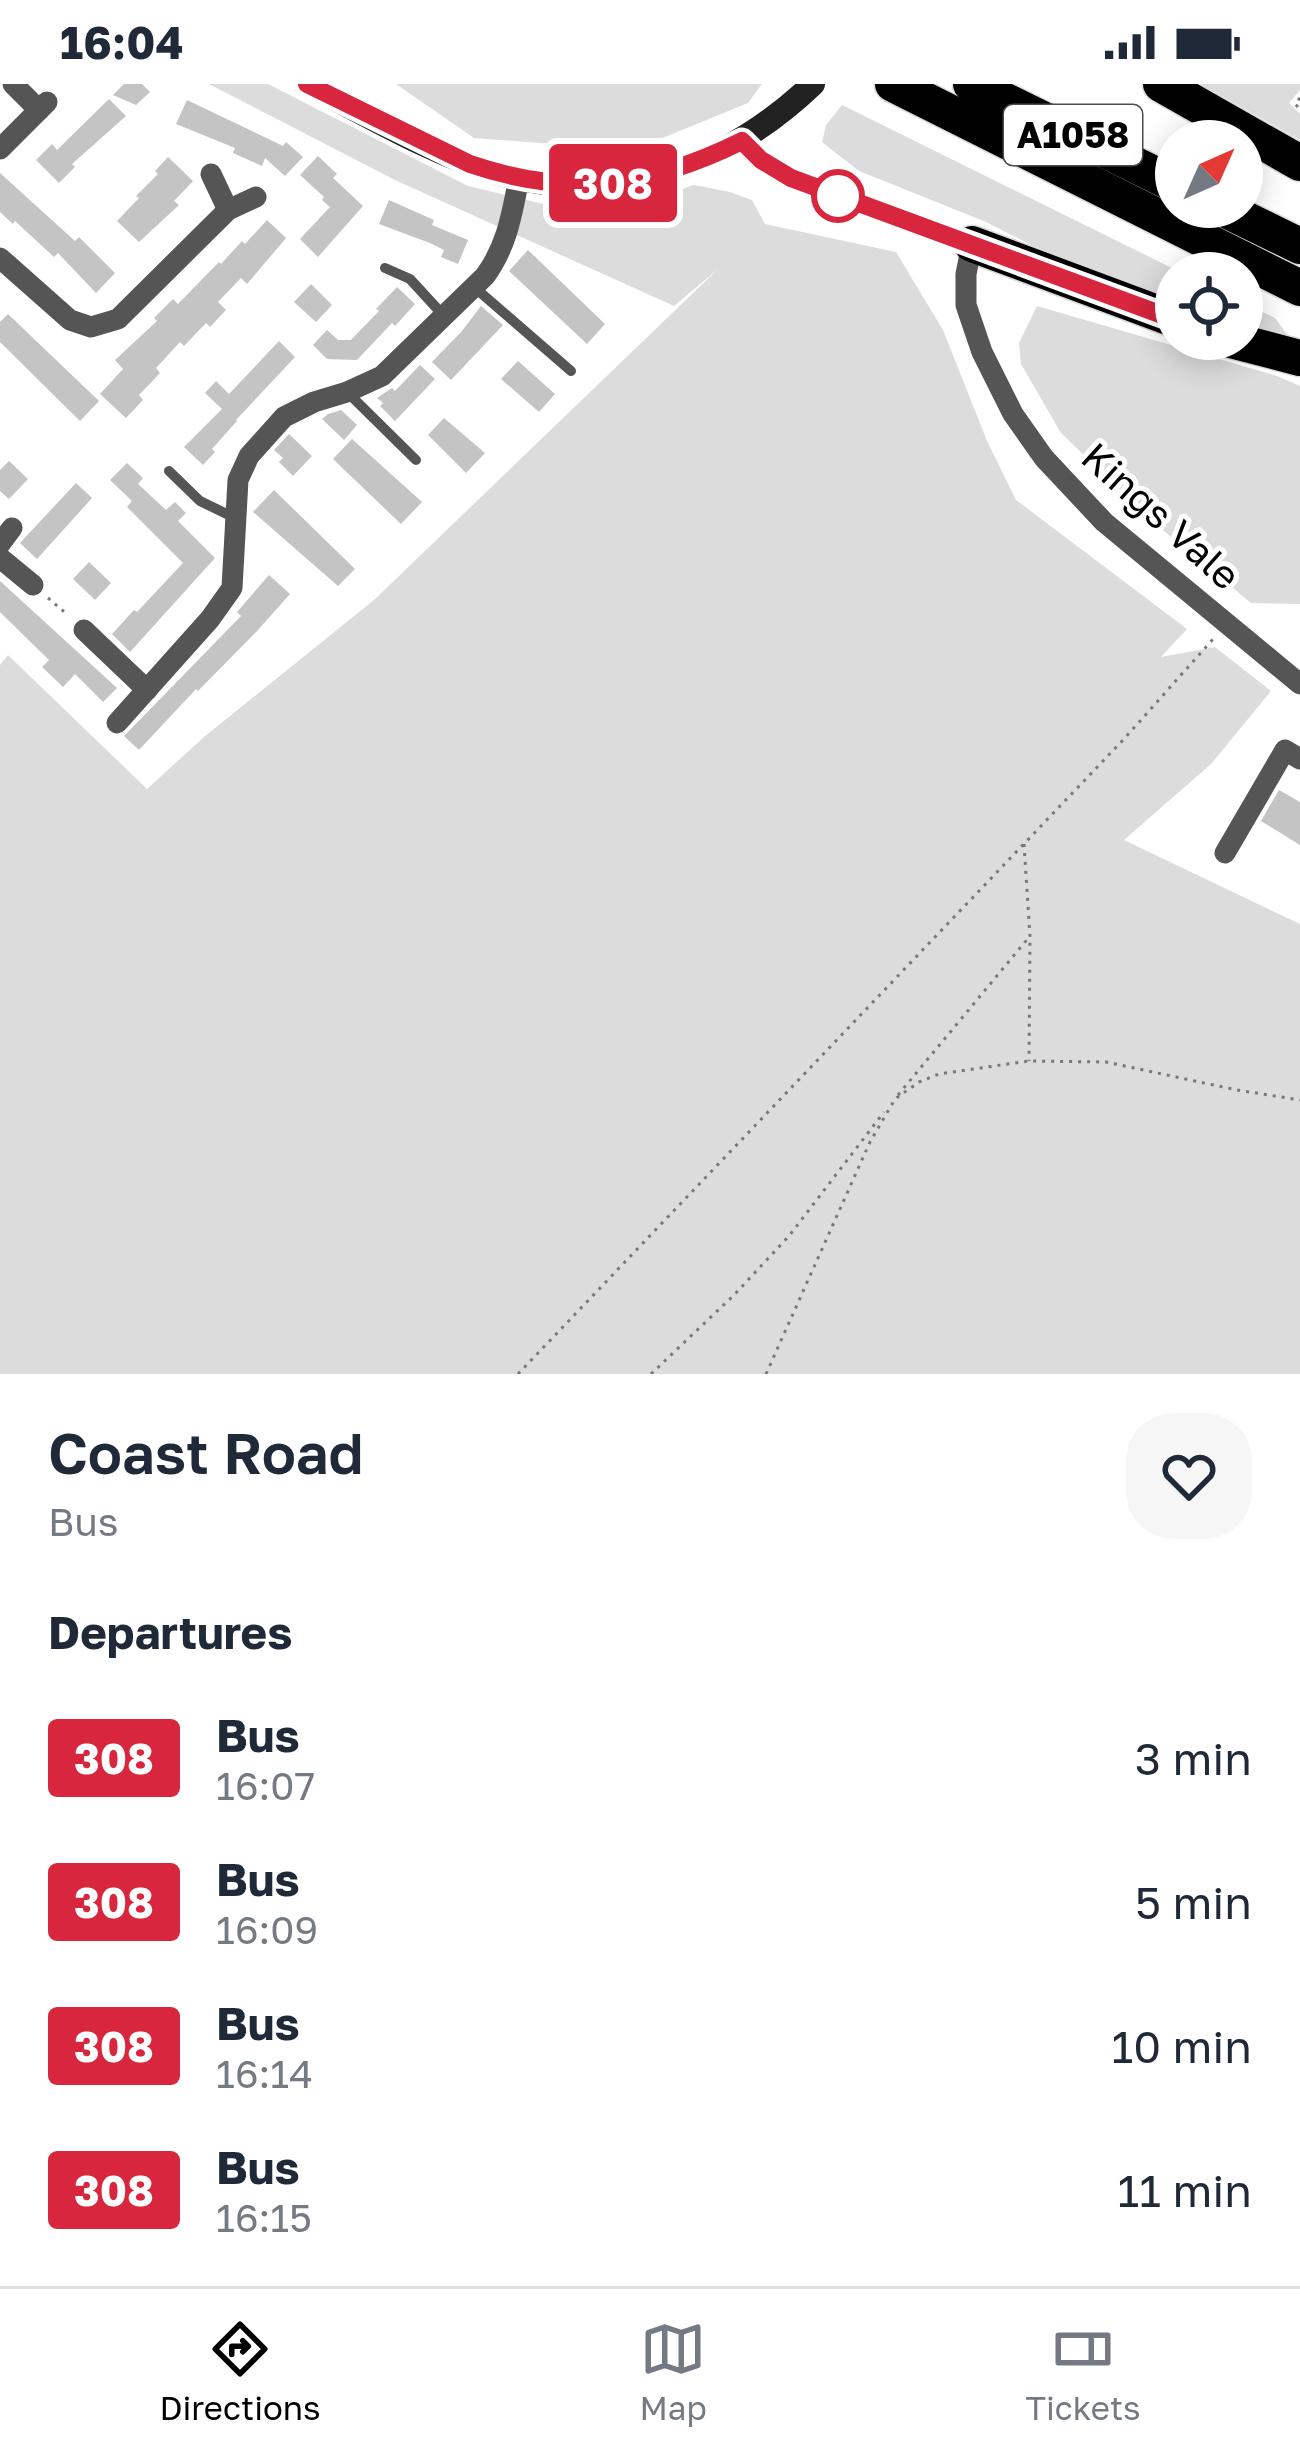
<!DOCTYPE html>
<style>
:root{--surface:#fff;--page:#f6f6f7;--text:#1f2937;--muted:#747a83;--line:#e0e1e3;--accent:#000}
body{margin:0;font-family:"Golos Text",sans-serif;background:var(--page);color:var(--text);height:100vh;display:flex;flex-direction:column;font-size:45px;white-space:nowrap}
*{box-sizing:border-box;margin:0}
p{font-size:39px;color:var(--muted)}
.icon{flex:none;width:66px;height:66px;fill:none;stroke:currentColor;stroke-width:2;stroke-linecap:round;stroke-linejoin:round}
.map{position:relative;height:1290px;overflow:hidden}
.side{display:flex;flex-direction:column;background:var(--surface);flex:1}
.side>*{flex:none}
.badge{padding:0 24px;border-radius:9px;font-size:42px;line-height:78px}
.needle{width:78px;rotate:45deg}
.controls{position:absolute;left:1155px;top:36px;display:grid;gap:24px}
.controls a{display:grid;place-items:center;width:108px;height:108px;border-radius:50%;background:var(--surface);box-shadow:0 6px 30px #0003;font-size:60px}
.map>.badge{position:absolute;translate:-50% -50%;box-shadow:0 0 0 6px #fff}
h2{padding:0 48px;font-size:45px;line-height:108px}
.round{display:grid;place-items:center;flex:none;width:126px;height:126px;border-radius:48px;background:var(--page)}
.overview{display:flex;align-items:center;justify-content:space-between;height:204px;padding:0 48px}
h1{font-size:57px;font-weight:600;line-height:90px}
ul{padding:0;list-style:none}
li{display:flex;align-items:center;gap:36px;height:144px;padding:0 48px}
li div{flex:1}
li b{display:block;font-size:45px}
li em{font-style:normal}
li .badge{min-width:132px;font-weight:700;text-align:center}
.status{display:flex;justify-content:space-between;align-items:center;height:84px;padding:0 60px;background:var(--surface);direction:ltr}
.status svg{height:33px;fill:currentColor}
.tab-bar{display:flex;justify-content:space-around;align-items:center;height:168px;border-top:3px solid var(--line);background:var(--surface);font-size:33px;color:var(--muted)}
.tab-bar a{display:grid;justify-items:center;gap:6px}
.tab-bar .selected{color:var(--accent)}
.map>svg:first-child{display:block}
</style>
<div class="status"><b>16:04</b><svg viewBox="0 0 49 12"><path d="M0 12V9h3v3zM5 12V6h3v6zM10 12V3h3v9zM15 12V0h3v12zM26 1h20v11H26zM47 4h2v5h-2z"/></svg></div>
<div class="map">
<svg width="1300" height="1290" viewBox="0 0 1300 1290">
<rect width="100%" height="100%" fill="#fff"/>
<!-- green -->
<g fill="#dcdcdc">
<path d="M209,0H268L468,102L552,122L624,125L694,101L730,108L752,116L765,140L896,168L943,246L987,357L1016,416L1187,545L1161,573L1215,563L1271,607L1211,680L1124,756L1300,840V1290H0V581L8,571L147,705L204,653L374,516L718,185L674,222L395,96Z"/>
<path d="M396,0H762L748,19L633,66L474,54Z"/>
<path d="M1200,0H1300V6L1289,19L1300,30V56Z"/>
<path d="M842,21L1182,189H1176V216L1049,170L986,138L859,87L822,58L826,41Z"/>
<path d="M1242,218L1275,234L1289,253L1242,239Z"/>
<path d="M1037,222L1277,292L1300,302V520L1251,519L1153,438L1061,349L1021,280L1019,259Z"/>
</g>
<!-- building -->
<g fill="#c4c4c4">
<path d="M124,0H142L150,8L136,21L113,11Z"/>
<path d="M109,15L126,32L72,80L75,83L59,99L36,76L52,60L57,66Z"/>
<path d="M187,16L283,62L286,58L303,73L285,92L265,74L262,82L233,69L235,64L176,40Z"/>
<path d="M318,72L337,90L333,94L363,122L318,173L300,155L330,123L322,116L324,113L300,91Z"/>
<path d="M168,73L193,97L174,117L179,121L139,158L117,137L139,114L136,112L158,90L155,87Z"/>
<path d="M0,89L75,157L79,153L115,189L96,209L58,169L54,173L15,137L13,140L0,128Z"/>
<path d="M389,116L434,136L432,141L468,156L458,180L441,173L444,166L430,159L379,140Z"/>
<path d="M267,136L286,154L247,200L241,194L218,218L226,226L210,243L206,239L184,262L180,258L156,284L160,289L139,311L143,316L126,334L100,310L123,285L115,276L157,237L154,234L173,215L178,220L219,178L221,180L242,157L245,160Z"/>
<path d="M528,166L605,240L587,260L509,187Z"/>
<path d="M311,200L332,221L316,238L294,218Z"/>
<path d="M397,203L415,220L395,242L392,239L357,276L327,275L313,261L327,246L338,256H351L379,227L376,225Z"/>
<path d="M481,222L503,241L451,296L432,278L462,247Z"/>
<path d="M8,230L99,317L80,337L0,258V238Z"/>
<path d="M279,257L295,273L236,336L237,337L212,365L215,368L203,381L184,363L222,325L205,309L216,297L229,310Z"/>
<path d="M518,277L555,310L539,328L501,295Z"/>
<path d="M420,281L435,295L395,337L380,322L383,319L377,314L392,304L395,307Z"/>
<path d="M341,326L357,341L344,356L322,335L328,330Z"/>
<path d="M444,334L485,369L466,389L428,351Z"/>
<path d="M289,350L312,372L293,392L279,378L283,374L274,366Z"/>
<path d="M352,355L422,418L401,440L333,375Z"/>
<path d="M9,377L28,395L9,415L0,407V386Z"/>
<path d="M127,379L143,394L138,400L166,426L175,418L186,429L178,437L215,474L130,568L112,550L134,526L137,528L183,479L127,423L132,417L110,396Z"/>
<path d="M76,399L92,414L37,475L20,459Z"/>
<path d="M274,406L355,485L338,502L253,428Z"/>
<path d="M89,478L111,499L95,516L73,495Z"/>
<path d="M269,491L290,510L257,547L198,607L196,605L139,666L124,652L241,532L237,528Z"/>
<path d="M0,497L117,604L103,618L75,590L63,603L42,583L49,576L0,528Z"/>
<path d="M1279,706L1300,718V761L1261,737Z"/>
</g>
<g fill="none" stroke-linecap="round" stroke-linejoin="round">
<!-- highway casing -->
<g stroke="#dbdbdb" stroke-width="39">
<g id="highway">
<path d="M893,0L1300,204"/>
<path d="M971,0L1176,101"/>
<path d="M1161,0L1300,79"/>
<path d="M1220,123L1300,162"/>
<path d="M972,160L1176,236"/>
<path d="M1227,255L1300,274"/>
</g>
</g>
<!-- path -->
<g stroke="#777" stroke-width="3" stroke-dasharray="3 6" stroke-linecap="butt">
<path d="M1300,14L1295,20L1300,25"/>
<path d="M48,514L68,531"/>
<path d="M1024,760L1030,852L1029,977"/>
<path d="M898,1011L1030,852"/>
<path d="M518,1290L1124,655L1214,554"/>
<path d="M651,1290L734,1211L789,1152L884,1028"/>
<path d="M766,1290L870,1058L895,1015L919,998L939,990L1029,977L1106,978L1237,1006L1300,1016"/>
</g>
<!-- lane -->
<g stroke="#555" stroke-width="10">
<path d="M385,184L410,195L443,231"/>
<path d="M474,203L571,287"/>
<path d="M347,308L416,376"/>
<path d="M169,387L200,417L235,434"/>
</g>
<!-- street -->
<g stroke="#555" stroke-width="21">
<path d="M13,0L39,26"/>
<path d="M0,65L47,18"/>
<path d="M211,90L228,126"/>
<path d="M972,160L966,190V221L982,268L1013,330L1044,374L1104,438L1300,600"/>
<path d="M0,174L70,236L91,243L118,235L228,126L256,113"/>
<path d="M0,460L12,444"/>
<path d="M0,474L33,501"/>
<path d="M84,546L147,606"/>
<path d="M117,639L210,535L232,504L238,396L249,372L284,333L314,318L347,308L382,292L485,192C507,162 512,130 519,94"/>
<path d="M1225,769L1285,666L1300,675"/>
</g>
<!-- secondary -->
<g stroke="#222" stroke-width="24">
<path d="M306,0C366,30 427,67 490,87C610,125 725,84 813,0"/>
<path d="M741,57L761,76L791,94L972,160"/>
</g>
<!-- highway -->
<use href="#highway" stroke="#000" stroke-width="36"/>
</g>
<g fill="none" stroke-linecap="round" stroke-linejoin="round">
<!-- line casing -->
<g stroke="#fff" stroke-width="27">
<path id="line" d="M307,0L470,80C570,114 649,103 742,57L761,76L791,94L1176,236"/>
</g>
<!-- line -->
<use href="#line" stroke="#d7263d" stroke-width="18"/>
</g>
<!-- markers -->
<circle fill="#fff" stroke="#d7263d" stroke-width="6" cx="838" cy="112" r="24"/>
<g text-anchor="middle" stroke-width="10" stroke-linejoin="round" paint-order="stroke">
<!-- shield labels -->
<rect fill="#fff" stroke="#4c4c4c" stroke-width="3" x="1004" y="21" width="138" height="60" rx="9"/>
<g font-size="36" font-weight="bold" fill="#000">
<text x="1073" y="64">A1058</text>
</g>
<!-- street labels -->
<g font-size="39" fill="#000" stroke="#fff">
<text transform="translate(1161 432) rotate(42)" y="14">Kings Vale</text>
</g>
</g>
</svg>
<div class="controls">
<a><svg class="needle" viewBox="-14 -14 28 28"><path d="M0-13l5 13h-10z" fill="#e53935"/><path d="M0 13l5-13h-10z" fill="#747a83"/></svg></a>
<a><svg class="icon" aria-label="locate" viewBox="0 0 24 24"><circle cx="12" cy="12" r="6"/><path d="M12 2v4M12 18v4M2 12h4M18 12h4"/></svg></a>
</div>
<b class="badge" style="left:613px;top:99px;background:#d7263d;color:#fff">308</b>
</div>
<section class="side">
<div class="overview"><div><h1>Coast Road</h1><p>Bus</p></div><a class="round"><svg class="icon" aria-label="heart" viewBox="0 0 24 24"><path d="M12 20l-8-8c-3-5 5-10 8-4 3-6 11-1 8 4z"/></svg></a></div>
<h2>Departures</h2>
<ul>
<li><span class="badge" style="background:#d7263d;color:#fff">308</span><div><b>Bus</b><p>16:07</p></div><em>3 min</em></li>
<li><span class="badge" style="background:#d7263d;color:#fff">308</span><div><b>Bus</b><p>16:09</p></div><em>5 min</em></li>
<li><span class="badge" style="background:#d7263d;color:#fff">308</span><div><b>Bus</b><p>16:14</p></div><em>10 min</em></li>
<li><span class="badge" style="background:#d7263d;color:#fff">308</span><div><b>Bus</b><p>16:15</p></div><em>11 min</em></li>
</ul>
</section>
<nav class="tab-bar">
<a class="selected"><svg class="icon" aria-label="directions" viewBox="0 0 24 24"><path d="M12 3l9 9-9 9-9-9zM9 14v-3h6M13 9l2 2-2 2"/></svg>Directions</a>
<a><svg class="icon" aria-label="map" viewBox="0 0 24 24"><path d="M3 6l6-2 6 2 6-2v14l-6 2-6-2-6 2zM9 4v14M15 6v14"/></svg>Map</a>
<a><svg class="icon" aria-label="tickets" viewBox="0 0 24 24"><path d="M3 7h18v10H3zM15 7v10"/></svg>Tickets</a>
</nav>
